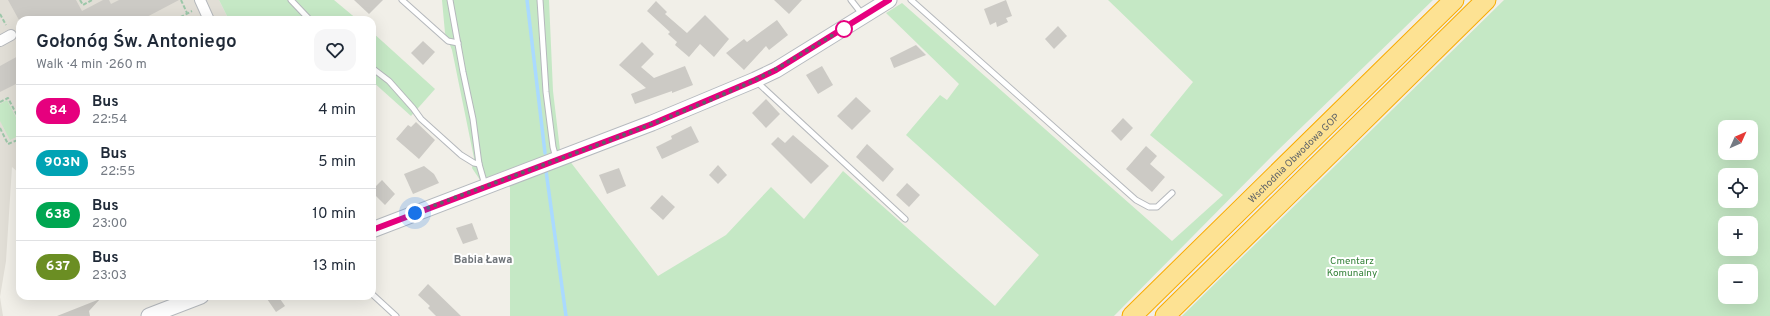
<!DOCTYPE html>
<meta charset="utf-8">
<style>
:root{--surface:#fff;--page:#f6f6f7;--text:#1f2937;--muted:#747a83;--line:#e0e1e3}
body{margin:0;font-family:Overpass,sans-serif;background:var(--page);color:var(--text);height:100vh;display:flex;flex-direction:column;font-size:15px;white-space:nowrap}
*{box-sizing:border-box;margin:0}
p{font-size:13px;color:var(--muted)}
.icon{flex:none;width:22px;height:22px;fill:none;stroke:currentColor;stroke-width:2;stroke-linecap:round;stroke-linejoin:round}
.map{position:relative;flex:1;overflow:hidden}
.sheet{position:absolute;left:16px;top:16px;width:360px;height:284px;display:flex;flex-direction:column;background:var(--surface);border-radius:12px;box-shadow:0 4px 16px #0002}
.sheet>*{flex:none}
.badge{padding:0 8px;border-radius:13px;font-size:14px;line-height:26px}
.needle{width:26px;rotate:45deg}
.controls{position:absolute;left:1718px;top:120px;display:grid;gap:8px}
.controls a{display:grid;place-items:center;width:40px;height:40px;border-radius:8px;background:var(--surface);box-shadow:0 4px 16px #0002;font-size:20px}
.you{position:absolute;width:20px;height:20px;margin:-10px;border:3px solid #fff;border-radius:50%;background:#1a73e8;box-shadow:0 0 0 6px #1a73e833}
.map>.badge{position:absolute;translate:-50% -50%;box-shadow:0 0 0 2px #fff}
.round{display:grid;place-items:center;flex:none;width:42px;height:42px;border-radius:12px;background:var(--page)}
.summary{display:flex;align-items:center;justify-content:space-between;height:68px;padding:0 20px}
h1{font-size:19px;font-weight:600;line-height:30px}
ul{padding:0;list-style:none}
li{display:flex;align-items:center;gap:12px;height:52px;padding:0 20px;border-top:1px solid var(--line)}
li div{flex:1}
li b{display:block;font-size:15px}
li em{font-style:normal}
li .badge{min-width:44px;font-weight:700;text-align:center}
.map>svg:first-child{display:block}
</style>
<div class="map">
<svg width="1770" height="316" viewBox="0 0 1770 316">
<rect width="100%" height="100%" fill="#f1efe8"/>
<!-- education -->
<path fill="#e1ded6" d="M0,0H219L229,20H20V174L12,167L6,261L0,297L3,316H0Z"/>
<!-- green -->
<g fill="#c5e8c5" fill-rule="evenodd">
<path d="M219,0H334L358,20H265L262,17V20H229Z"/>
<path d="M442,0H549L553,91L560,150L480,180L472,168L474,158L452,50L445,33Z"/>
<path d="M1108,0H1433L1275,153L1114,316H510V186L569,160L658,276L726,235L771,187L804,219L843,171L995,306L1039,255L906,135L940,95L947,100L959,84L886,13L902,3L1172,241L1223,195L1150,135L1193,82Z"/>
<path d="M1504,0H1770V316H1182ZM1725,127H1751V153H1725ZM1725,175H1751V201H1725ZM1725,223H1751V249H1725ZM1725,271H1751V297H1725Z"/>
<path d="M372,32L435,89L411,116L372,81Z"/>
<path d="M7,100L20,125V135L10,140L0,121V104Z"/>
</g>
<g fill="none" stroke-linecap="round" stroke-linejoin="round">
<!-- stream -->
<g stroke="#aadaff" stroke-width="3.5">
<path d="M527,0L545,153"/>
<path d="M546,171L566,316"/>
</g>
</g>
<!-- building -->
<g fill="#cccac5">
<path d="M8,0H76L82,11L103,0H109L111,4L119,0H179L141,20H19Z"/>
<path d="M354,0H383L369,14Z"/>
<path d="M774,0H802L789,14Z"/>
<path d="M1006,0L1012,16L1006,18L1008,22L997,27L996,22L990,25L984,9Z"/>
<path d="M656,1L667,12L665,14L687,33L705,15L729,39L714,57L700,44L689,57L675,45L677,42L668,34L670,32L647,11Z"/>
<path d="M777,20L788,35L769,50L766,46L744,70L726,53L744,39L747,42Z"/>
<path d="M1058,26L1067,36L1054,49L1045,39Z"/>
<path d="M423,41L435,52L423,65L411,53Z"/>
<path d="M642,42L654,54L641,67L654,78L685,66L693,85L672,93V91L635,104L631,94L646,88L619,65Z"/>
<path d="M916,45L926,55L894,68L890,58Z"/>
<path d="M20,55V82L0,92V66Z"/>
<path d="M822,66L833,85L818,94L806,75Z"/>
<path d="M856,97L871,111L852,130L837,116Z"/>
<path d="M766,99L780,114L766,128L752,113Z"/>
<path d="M1123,118L1133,128L1121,141L1111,131Z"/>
<path d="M416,122L435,140L419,159L396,139L408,125L411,127Z"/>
<path d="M691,126L699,142L662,159L656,147L672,139L671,136Z"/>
<path d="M793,135L829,166L811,184L771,144L778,137L785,143Z"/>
<path d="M867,144L894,169L883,182L856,157Z"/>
<path d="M1146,146L1157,156L1150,164L1165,177L1152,192L1126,169Z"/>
<path d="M718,165L727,175L718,184L709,175Z"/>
<path d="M424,166L434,174L439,183L413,194L404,174Z"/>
<path d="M619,168L626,186L607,194L599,175Z"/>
<path d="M382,180L395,194L385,205L374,194L376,193L372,190Z"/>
<path d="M907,183L920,195L909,207L896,195Z"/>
<path d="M662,195L675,207L663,220L650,208Z"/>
<path d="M472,223L478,239L463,244L456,228Z"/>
<path d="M428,284L461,316H436L428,308L430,306L418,295Z"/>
<path d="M265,296H278L285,306L276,312Z"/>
<path d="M100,299L89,311L90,316H57Z"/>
</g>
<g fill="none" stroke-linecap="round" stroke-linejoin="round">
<!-- lane casing -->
<g stroke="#b5b8bc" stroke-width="7">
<g id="lane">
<path d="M291,0L310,20"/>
<path d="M402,0L448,41L458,43"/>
<path d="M450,0L463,72L473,119L479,164L485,185"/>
<path d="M540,0L546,92L553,147L556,158"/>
<path d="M851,0L862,14"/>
<path d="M911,0L1136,200L1149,207H1157L1172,193"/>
<path d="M372,68L389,81L413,108L421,119L461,155L474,163L479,164"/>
<path d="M757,82L905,219"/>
<path d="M372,294L396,316"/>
</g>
</g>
<!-- street casing -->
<g stroke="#b5b8bc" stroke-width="12">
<g id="street">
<path d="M200,0L209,20"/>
<path d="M0,41L11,35"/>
</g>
</g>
<!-- secondary casing -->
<g stroke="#b6babf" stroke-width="17">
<g id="secondary">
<path d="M372,230L652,123L755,80L776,70L889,0"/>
<path d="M149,316L201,296"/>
</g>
</g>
<!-- highway casing -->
<g stroke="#f9ab00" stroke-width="21">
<g id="highway">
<path id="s1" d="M1132,316L1454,0"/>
<path d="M1165,316L1486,0"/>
</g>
</g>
<!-- path -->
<g stroke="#9cc7a9" stroke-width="2" stroke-dasharray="4 2" stroke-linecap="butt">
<path d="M80,0L83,5L92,0"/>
<path d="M181,0L187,13"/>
<path d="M0,14L6,25"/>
<path d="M175,20L192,11"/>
<path d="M0,102L8,98L20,121"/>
<path d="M0,128L8,144L20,139"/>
<path d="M17,140L20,145"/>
</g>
<!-- lane -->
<use href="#lane" stroke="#fff" stroke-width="5"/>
<!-- street -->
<use href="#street" stroke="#fff" stroke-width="10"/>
<!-- secondary -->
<use href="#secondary" stroke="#fff" stroke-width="15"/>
<!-- highway -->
<use href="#highway" stroke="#fde293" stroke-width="19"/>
</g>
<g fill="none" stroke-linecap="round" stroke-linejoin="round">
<!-- line casing -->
<g stroke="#fff" stroke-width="9">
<path id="line" d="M372,230L652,124L755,80L776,70L889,0"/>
</g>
<!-- line -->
<use href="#line" stroke="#e6007e" stroke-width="6"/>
<!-- walk -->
<path stroke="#5f6368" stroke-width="4" stroke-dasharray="0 7.2" d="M415,213C528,169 645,131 755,80C786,65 814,45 844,29"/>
</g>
<!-- markers -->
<circle fill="#fff" stroke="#e6007e" stroke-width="2" cx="844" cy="29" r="8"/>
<g text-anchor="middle" stroke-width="4" stroke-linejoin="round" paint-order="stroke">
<!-- street labels -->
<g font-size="10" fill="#5f6368" stroke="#fff">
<text dy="4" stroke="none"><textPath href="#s1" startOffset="226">Wschodnia Obwodowa GOP</textPath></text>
</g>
<!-- park labels -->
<g font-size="10" fill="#348238" stroke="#fff">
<text x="1352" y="264">Cmentarz<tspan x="1352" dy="12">Komunalny</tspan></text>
</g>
<!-- neighbourhood labels -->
<g font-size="11" font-weight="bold" fill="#70757a" stroke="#fff">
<text x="483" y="263">Babia Ława</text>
</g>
</g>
</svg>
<div class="controls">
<a><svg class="needle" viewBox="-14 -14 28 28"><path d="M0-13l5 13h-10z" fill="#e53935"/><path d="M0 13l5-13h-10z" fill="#747a83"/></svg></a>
<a><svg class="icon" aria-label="locate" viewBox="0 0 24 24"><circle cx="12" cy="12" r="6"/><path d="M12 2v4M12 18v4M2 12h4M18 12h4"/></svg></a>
<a>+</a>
<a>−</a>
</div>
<div class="you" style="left:415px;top:213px"></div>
<section class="sheet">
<div class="summary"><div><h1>Gołonóg Św. Antoniego</h1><p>Walk · 4 min · 260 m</p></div><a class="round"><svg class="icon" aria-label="heart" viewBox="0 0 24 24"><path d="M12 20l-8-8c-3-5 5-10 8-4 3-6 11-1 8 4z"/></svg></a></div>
<ul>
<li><span class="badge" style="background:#e6007e;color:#fff">84</span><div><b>Bus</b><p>22:54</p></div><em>4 min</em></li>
<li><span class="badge" style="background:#00a3b4;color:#fff">903N</span><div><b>Bus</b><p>22:55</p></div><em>5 min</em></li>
<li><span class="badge" style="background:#00a651;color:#fff">638</span><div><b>Bus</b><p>23:00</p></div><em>10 min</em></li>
<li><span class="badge" style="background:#6b8e23;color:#fff">637</span><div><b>Bus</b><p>23:03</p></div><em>13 min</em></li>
</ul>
</section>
</div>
